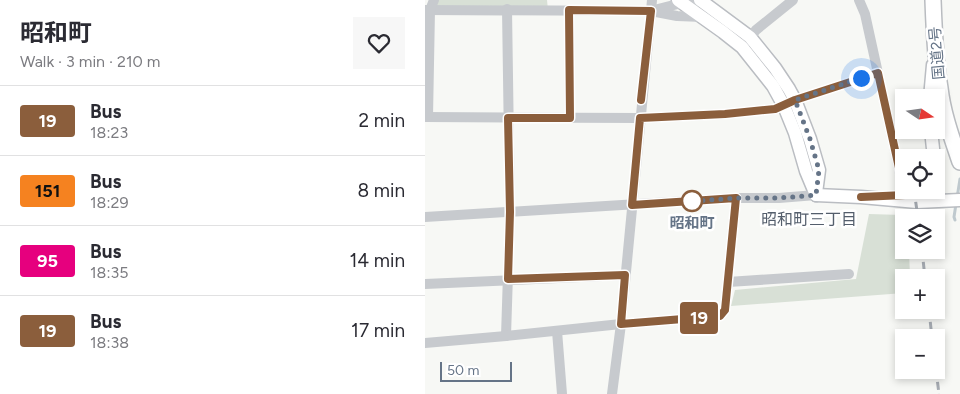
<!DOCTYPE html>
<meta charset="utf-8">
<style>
:root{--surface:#fff;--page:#f7f7f7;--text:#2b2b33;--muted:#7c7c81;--line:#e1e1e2}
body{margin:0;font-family:Figtree,"Noto Sans JP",sans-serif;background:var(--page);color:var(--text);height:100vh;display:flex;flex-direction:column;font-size:19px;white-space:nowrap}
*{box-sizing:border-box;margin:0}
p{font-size:16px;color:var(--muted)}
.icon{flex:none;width:28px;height:28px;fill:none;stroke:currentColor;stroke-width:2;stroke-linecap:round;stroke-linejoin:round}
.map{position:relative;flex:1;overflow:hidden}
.sheet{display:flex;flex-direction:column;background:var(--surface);width:425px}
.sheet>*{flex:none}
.badge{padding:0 10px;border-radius:4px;font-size:18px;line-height:32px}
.needle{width:32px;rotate:103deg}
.tools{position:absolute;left:470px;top:89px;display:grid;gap:10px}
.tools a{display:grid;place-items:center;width:50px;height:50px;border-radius:0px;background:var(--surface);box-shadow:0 2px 8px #0003;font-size:25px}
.scale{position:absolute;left:15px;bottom:12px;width:72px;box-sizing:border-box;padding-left:5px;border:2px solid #657487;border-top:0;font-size:14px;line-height:18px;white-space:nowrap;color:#657487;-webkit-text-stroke:4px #fff;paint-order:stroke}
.you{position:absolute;width:25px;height:25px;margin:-12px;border:4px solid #fff;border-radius:50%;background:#1a73e8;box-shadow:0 0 0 8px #1a73e833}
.map>.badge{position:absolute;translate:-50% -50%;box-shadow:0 0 0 2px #fff}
.round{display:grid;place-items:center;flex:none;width:52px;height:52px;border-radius:0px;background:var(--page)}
.summary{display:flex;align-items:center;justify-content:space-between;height:85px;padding:0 20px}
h1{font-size:24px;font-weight:700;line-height:38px}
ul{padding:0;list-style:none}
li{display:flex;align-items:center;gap:15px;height:70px;padding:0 20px;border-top:1px solid var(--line)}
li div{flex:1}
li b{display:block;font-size:19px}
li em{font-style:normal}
li .badge{min-width:55px;font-weight:700;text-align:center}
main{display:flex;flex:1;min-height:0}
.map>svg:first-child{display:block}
</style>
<main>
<section class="sheet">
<div class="summary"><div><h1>昭和町</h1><p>Walk · 3 min · 210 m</p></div><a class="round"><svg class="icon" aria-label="heart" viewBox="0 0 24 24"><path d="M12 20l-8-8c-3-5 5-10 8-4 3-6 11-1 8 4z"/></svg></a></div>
<ul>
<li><span class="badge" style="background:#8b5e3c;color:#fff">19</span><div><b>Bus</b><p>18:23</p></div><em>2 min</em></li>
<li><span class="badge" style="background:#f58220;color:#111">151</span><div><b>Bus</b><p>18:29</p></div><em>8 min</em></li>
<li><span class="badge" style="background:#e6007e;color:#fff">95</span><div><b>Bus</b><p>18:35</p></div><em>14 min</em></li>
<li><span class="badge" style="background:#8b5e3c;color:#fff">19</span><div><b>Bus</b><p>18:38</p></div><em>17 min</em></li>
</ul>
</section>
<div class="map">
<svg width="535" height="394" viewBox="0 0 535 394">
<rect width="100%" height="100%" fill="#f7f8f5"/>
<!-- green -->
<g fill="#d8e0d6">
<path d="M9,0H122L123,10H5Z"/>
<path d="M444,214L477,215L479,218V250H484L485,277L479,278V293L306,306L310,290L431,279Z"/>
</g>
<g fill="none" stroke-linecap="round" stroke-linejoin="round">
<!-- stream -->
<g stroke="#bfc9ce" stroke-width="3">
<path d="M532,198L535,179"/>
<path d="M530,220L529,217L531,204"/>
</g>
<!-- major casing -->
<g stroke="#babdc2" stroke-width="15">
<g id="major">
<path d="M253,0L298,32L317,47L348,86L359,106L370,133L381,171L391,195"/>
<path d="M275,0L325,37L350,68L364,89L370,100L385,139L394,170L391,193"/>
<path d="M505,98L508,65"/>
<path d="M506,130L509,158"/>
<path d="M391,195L436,197L492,202L535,200"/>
<path d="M476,195H490L498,190"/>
</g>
</g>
<!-- highway casing -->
<g stroke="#b9bcc0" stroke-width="18">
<path id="highway" d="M508,0C509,29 510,59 515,88C518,114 527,138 535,162"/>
</g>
<!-- minor -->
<g stroke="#c7cace" stroke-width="10">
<path d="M434,0L440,14L481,201"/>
<path d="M0,10L226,11L252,16L278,17"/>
<path d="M144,10L145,118"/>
<path d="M229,10L257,3L277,1"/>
<path d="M321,42L331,30L368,0"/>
<path d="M0,117L215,118L301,114L350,109L370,100L453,73"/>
<path d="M3,117L5,10L9,0"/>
<path d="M0,217L311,198H354L391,195"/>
<path d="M303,282L424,274"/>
<path d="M0,284L200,275"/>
<path d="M132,331L137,394"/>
<path d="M81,336L85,212L82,9"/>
<path d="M0,343L81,336L196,324L295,316L300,310L311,198"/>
<path d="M187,394L196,324L227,0"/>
</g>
<!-- major -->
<use href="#major" stroke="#fff" stroke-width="12"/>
<!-- highway -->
<use href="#highway" stroke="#fff" stroke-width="15"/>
<!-- rail -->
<g stroke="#a7acb3" stroke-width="3" stroke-dasharray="8 4" stroke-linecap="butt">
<path d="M489,190L493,218"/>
<path d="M497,250L500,278"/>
<path d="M504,310L507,338"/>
<path d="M511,370L514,394"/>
</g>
</g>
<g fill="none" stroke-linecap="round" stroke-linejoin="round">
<!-- line casing -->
<g stroke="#fff" stroke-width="11">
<path id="line" d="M216,100L226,11L144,10L145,118H83L85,212L83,279L200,275L196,324L295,316L300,310L311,198L207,205L215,118L300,114L350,109L370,100L453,73L480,195L436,197"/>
</g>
<!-- line -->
<use href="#line" stroke="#8b5e3c" stroke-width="8"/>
<!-- walk -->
<path stroke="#657487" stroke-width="5" stroke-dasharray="0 9" d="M267,201L259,202L311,198H354L391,195L394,170L385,139L370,100L436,78"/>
</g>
<!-- markers -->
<circle fill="#fff" stroke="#8b5e3c" stroke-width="2.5" cx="267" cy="201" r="10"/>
<g text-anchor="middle" stroke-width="5" stroke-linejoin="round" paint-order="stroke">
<!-- street labels -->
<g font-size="15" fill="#657487" stroke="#fff">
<text transform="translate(512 53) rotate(-95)" y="5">国道2号</text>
</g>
<!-- stop labels -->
<g font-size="15" font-weight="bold" fill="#657487" stroke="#fff">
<text x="267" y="228">昭和町</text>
</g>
<!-- neighbourhood labels -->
<g font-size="16" fill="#545e6c" stroke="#fff">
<text x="384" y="225">昭和町三丁目</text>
</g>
</g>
</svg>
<div class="tools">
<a><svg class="needle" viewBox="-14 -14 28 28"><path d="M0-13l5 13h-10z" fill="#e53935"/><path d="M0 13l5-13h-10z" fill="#7c7c81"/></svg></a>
<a><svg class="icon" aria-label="locate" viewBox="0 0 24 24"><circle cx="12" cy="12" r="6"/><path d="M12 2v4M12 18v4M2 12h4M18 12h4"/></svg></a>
<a><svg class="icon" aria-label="layers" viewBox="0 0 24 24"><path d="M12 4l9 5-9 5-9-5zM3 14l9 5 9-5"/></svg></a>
<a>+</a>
<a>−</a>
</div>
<div class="scale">50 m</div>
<div class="you" style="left:436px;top:78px"></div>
<b class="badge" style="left:274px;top:318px;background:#8b5e3c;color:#fff">19</b>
</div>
</main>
